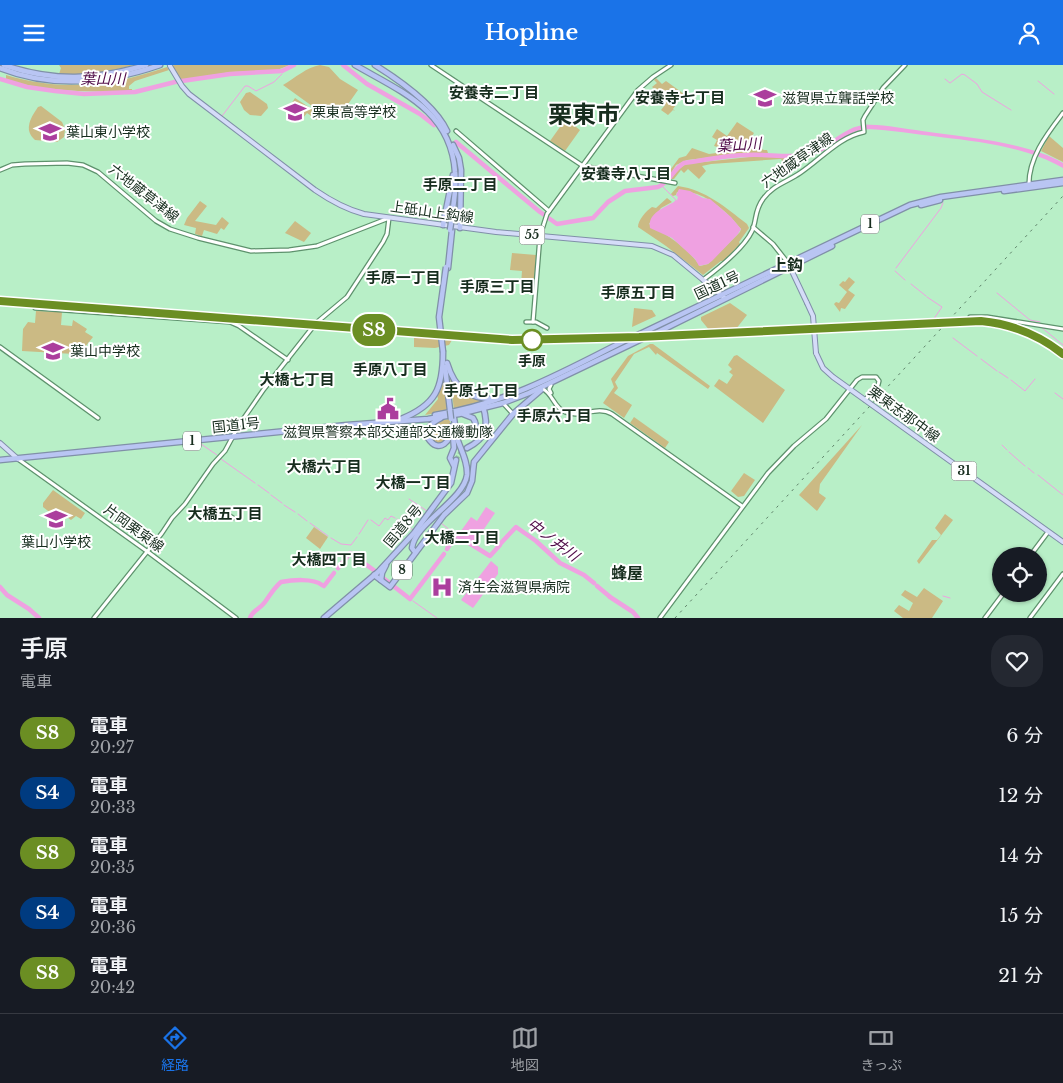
<!DOCTYPE html>
<html lang="ja">
<meta charset="utf-8">
<style>
:root{--surface:#171b24;--page:#242831;--text:#f1f3f6;--muted:#9ea1a6;--line:#363941;--accent:#1a73e8}
body{margin:0;font-family:"Libre Baskerville","Noto Sans JP",serif;background:var(--page);color:var(--text);height:100vh;display:flex;flex-direction:column;font-size:19px;white-space:nowrap}
*{box-sizing:border-box;margin:0}
p{font-size:16px;color:var(--muted)}
.icon{flex:none;width:28px;height:28px;fill:none;stroke:currentColor;stroke-width:2;stroke-linecap:round;stroke-linejoin:round}
.map{position:relative;height:553px;overflow:hidden}
.side{display:flex;flex-direction:column;background:var(--surface);flex:1}
.side>*{flex:none}
.badge{padding:0 10px;border-radius:16px;font-size:18px;line-height:32px}
.fabs{position:absolute;left:992px;top:482px;display:grid;gap:10px}
.fabs a{display:grid;place-items:center;width:55px;height:55px;border-radius:50%;background:var(--surface);box-shadow:0 1px 4px #0004;font-size:25px}
.map>.badge{position:absolute;translate:-50% -50%;box-shadow:0 0 0 2px #fff}
.round{display:grid;place-items:center;flex:none;width:52px;height:52px;border-radius:20px;background:var(--page)}
.summary{display:flex;align-items:center;justify-content:space-between;height:85px;padding:0 20px}
h1{font-size:24px;font-weight:600;line-height:38px}
ul{padding:0;list-style:none}
li{display:flex;align-items:center;gap:15px;height:60px;padding:0 20px}
li div{flex:1}
li b{display:block;font-size:19px}
li em{font-style:normal}
li .badge{min-width:55px;font-weight:700;text-align:center}
header{display:flex;justify-content:space-between;align-items:center;height:65px;padding:0 20px;background:var(--accent);color:#fff;font-size:22px;font-weight:600}
.menu{display:flex;justify-content:space-around;align-items:center;height:70px;border-top:1px solid var(--line);background:var(--surface);font-size:14px;color:var(--muted)}
.menu a{display:grid;justify-items:center;gap:2px}
.menu .on{color:var(--accent)}
.map>svg:first-child{display:block}
</style>
<header><svg class="icon" aria-label="menu" viewBox="0 0 24 24"><path d="M4 6h16M4 12h16M4 18h16"/></svg>Hopline<svg class="icon" aria-label="person" viewBox="0 0 24 24"><circle cx="12" cy="8" r="4"/><path d="M4 21q1-7 8-7t8 7"/></svg></header>
<div class="map">
<svg width="1063" height="553" viewBox="0 0 1063 553">
<rect width="100%" height="100%" fill="#b8efc7"/>
<!-- green -->
<g fill="#cbba84">
<path d="M59,0H133C109,7 86,10 59,9L61,3Z"/>
<path d="M174,0H290L277,5L231,7L181,15L172,1Z"/>
<path d="M320,0L329,2L340,14L358,25L339,52L330,54L283,20C295,13 307,2 320,0Z"/>
<path d="M167,2L169,5L166,6L135,16L129,21V24H132V26C88,27 49,27 6,15V10C64,27 112,21 167,2Z"/>
<path d="M656,13L662,19L666,16L684,29L673,44L675,46L673,45L668,50L661,45L665,40L662,38L665,33L652,22L657,18L654,15Z"/>
<path d="M250,27L267,39L268,43L261,51L250,50L244,45L240,37L246,28Z"/>
<path d="M295,33L321,50L317,55L307,48L303,53L300,52L288,44Z"/>
<path d="M41,41L62,57L65,64L64,72L57,77L35,75C23,65 31,52 38,42Z"/>
<path d="M565,55H567L580,65L565,86L550,76Z"/>
<path d="M737,57L754,68L750,74C753,81 759,85 767,85L768,88L738,89L687,95L676,100L668,113L665,112L679,93L686,91L692,83L709,89L731,86L714,81L717,75L712,72L717,64L727,71Z"/>
<path d="M1049,71L1063,83V97L1041,86Z"/>
<path d="M758,91L804,92L807,95L802,98L799,95L791,98L790,95L784,98L781,94L711,99L702,101L706,106L699,114L688,104L684,108L681,105L674,114H671L676,105L686,99Z"/>
<path d="M678,121C706,125 725,142 747,159L749,163L739,177L740,179L724,196H721L703,210L666,181L638,162C638,155 646,146 652,142L656,143L667,133L672,137L661,143L649,159C666,169 689,184 700,201L708,199L740,167L741,164C728,148 715,136 697,129C692,127 683,128 677,127L676,130L673,131L671,129Z"/>
<path d="M200,136L207,141L195,156L216,160L222,152L229,158L224,165L221,163L217,169L204,165L202,171L195,169L196,163L184,160L187,153Z"/>
<path d="M295,156L311,168L304,177L285,168Z"/>
<path d="M512,188L536,190L534,218L521,219L522,206L510,205Z"/>
<path d="M849,212L855,217L848,225L855,230L845,244L841,243L840,247L834,239L836,237L839,238L847,227L839,220L843,216L845,217Z"/>
<path d="M730,238L747,250L736,264L710,266L701,255V252Z"/>
<path d="M634,243L652,245L656,251L632,262Z"/>
<path d="M36,246L62,247L61,260L72,261L73,255L87,264L85,267L93,272L85,282L87,284L81,294L74,289L22,286L23,264L28,257L35,258Z"/>
<path d="M414,271L438,273V276L452,275L449,280L435,283L414,282Z"/>
<path d="M650,279H653L710,321L708,324L657,288L656,290L649,282L634,289L615,317L618,323L614,328L632,340L624,353L603,338L614,322L611,314L628,291Z"/>
<path d="M737,290L785,325L763,358L714,321L719,314L727,319L733,310L729,307L732,304L728,300L734,291Z"/>
<path d="M444,308L449,346L425,350L438,334L437,330L441,321Z"/>
<path d="M450,311L457,321L489,335L454,345Z"/>
<path d="M634,352L669,377L665,383L630,358Z"/>
<path d="M450,354L451,365L447,375L440,379C431,377 425,367 433,360C437,356 444,355 450,354Z"/>
<path d="M862,360L820,419L819,428L826,433L817,446L799,430Z"/>
<path d="M744,408L755,415L744,431L738,432L731,426Z"/>
<path d="M53,425L85,448L81,454L76,451L71,455L67,452L62,457L43,442V438Z"/>
<path d="M945,449L953,455L919,499L917,496L932,475H937L941,470L935,463Z"/>
<path d="M314,462L328,472L320,484L306,473Z"/>
<path d="M924,523L943,536L932,553H903L894,546L899,540L909,546L913,538L901,530L905,525L917,532Z"/>
</g>
<!-- water -->
<g fill="#efa1e1">
<path d="M865,60C884,59 904,64 922,66C964,72 1028,77 1063,98V103C1026,82 982,77 940,72C915,69 891,65 867,64Z"/>
<path d="M679,124L690,126L703,133L710,134L731,152L741,164L738,169L712,196L708,199L699,201L695,194L672,173L650,163C647,147 667,142 677,135L678,132L676,130Z"/>
<path d="M486,442L495,448L473,480L458,470L471,452L477,456Z"/>
<path d="M491,496L498,502V509L473,543L461,535Z"/>
</g>
<g fill="none" stroke-linecap="round" stroke-linejoin="round">
<!-- stream -->
<g stroke="#efa1e1" stroke-width="1">
<path d="M282,6L286,4"/>
<path d="M945,14L950,18L962,9L965,10L977,19L982,27L1011,45"/>
<path d="M1038,16L1054,29"/>
<path d="M209,42L222,51L245,21H248L256,26L274,17L282,9"/>
<path d="M661,120L676,135L674,138"/>
<path d="M896,203L941,143L943,138"/>
<path d="M895,206L905,215"/>
<path d="M911,219L926,231"/>
<path d="M997,228L1030,255L1040,257"/>
<path d="M927,232L942,242L933,255"/>
<path d="M933,259L939,263"/>
<path d="M1041,262L1063,280"/>
<path d="M953,273L977,291"/>
<path d="M981,294L997,306"/>
<path d="M999,307L1008,313"/>
<path d="M1011,315L1025,326L1035,314"/>
<path d="M1055,328L1063,334"/>
<path d="M201,379L217,390"/>
<path d="M1002,380L1007,385"/>
<path d="M1009,387L1025,401"/>
<path d="M221,394L255,418"/>
<path d="M1028,403L1034,408"/>
<path d="M1038,410L1063,430"/>
<path d="M258,420L269,428"/>
<path d="M271,430L282,438"/>
<path d="M409,434L427,446"/>
<path d="M284,440L295,447"/>
<path d="M298,449L307,456"/>
<path d="M397,454L413,465L427,446"/>
<path d="M371,455L379,461L385,453L388,455L391,451L395,453"/>
<path d="M310,458L328,471"/>
<path d="M441,458L456,470"/>
<path d="M359,469L368,455"/>
<path d="M331,473L341,479L351,480L357,472"/>
<path d="M943,531L950,533"/>
<path d="M410,534L411,535"/>
<path d="M413,536L437,553"/>
</g>
<!-- river -->
<g stroke="#efa1e1" stroke-width="4.5">
<path d="M343,0L367,19L420,49L434,60"/>
<path d="M0,14L27,22L55,26L84,29L135,27L175,17L230,9L282,6L294,0"/>
<path d="M456,77L540,147L557,159L593,153L608,137L625,126L658,122C670,117 673,104 684,98C705,95 727,90 748,90C766,89 789,93 806,90C829,86 844,62 868,62"/>
<path d="M501,478L516,462L536,476L560,498L584,510L594,518"/>
<path d="M447,484L456,470L490,491L500,480"/>
<path d="M338,503L350,488L375,506"/>
<path d="M378,509L410,534L444,489"/>
<path d="M324,521L334,508"/>
<path d="M597,521L609,531"/>
<path d="M0,522L7,530L29,544L39,553"/>
<path d="M610,532L633,547L638,553"/>
<path d="M250,553C253,545 260,544 265,537C270,530 274,523 281,517C292,515 313,513 322,520"/>
</g>
<!-- highway-tunnel -->
<path stroke="#98c8a5" stroke-width="4.5" stroke-dasharray="4.5 2" stroke-linecap="butt" d="M456,395L460,388L465,385"/>
<!-- secondary casing -->
<g stroke="#5e926d" stroke-width="5.5">
<g id="secondary">
<path d="M431,0L583,101L675,118"/>
<path d="M456,66L549,146"/>
<path d="M0,105L12,100L25,99L67,98L83,100L98,107L156,156L170,164L198,173L251,186L289,185L317,181L389,153L387,169L383,177L347,232L316,258L264,324L239,360L225,386L213,399L185,439L172,453L162,468L94,553"/>
<path d="M1029,121C1028,93 1047,69 1063,48"/>
<path d="M753,162L773,179L788,198"/>
<path d="M703,215C719,203 744,183 752,166C757,155 754,146 763,134C773,120 787,117 800,108C821,94 839,72 864,67L863,55L865,51L883,23L905,0"/>
<path d="M35,243L230,257L239,261L288,295"/>
<path d="M970,252H987L1063,264"/>
<path d="M526,257H536L547,263"/>
<path d="M533,257L540,171L547,149L638,25L653,12L671,0"/>
<path d="M0,282L98,353"/>
<path d="M543,324C553,329 554,343 565,347C581,354 596,340 612,349L742,441"/>
<path d="M551,328L549,324L551,320"/>
<path d="M503,338L513,349"/>
<path d="M18,394L148,487L236,553"/>
<path d="M227,449L233,453"/>
<path d="M1030,491L1048,467"/>
<path d="M660,553L768,408L794,381L826,354L857,315L862,312H876L879,316L878,320L865,335"/>
<path d="M985,553L1003,529"/>
<path d="M1030,553L1063,509"/>
</g>
</g>
<!-- primary casing -->
<g stroke="#8090a8" stroke-width="6">
<g id="primary">
<path d="M170,1L182,21L189,29L315,125C331,136 345,144 364,149L496,167L652,181L673,190L725,233"/>
<path d="M789,200L807,238"/>
<path d="M816,288L823,303L833,312L1063,477"/>
<path d="M0,378L18,394"/>
</g>
</g>
<!-- highway casing -->
<g stroke="#8090a8" stroke-width="7">
<g id="highway">
<path d="M4,0C54,17 96,15 146,0"/>
<path d="M355,0C402,27 451,46 455,107C457,124 453,141 451,158"/>
<path d="M375,0C399,15 435,40 447,66"/>
<path d="M0,3C53,24 108,18 160,0"/>
<path d="M453,80L459,93L461,105L460,163"/>
<path d="M1004,126L1063,118"/>
<path d="M921,140L940,135"/>
<path d="M443,160L453,110"/>
<path d="M448,203L452,165"/>
<path d="M640,269L910,140L941,132L1063,115"/>
<path d="M652,270L832,181"/>
<path d="M447,298C455,324 468,334 495,334"/>
<path d="M445,302L450,345"/>
<path d="M435,350C509,338 565,306 630,273"/>
<path d="M441,353C432,357 426,363 428,373C439,390 452,376 452,361"/>
<path d="M401,354C436,340 443,323 443,287"/>
<path d="M456,364L464,370C474,370 479,362 473,353L463,349"/>
<path d="M453,369L454,383L450,393L454,401"/>
<path d="M467,383C487,373 489,362 483,341"/>
<path d="M0,395L347,360L428,354L459,349L503,338L529,328L646,272"/>
<path d="M415,487L412,483C414,459 464,435 467,410C468,398 462,387 458,376C456,369 455,361 454,353"/>
<path d="M374,510L390,522L444,450L467,428L472,416L474,397L513,349L541,325"/>
<path d="M381,515L382,508L386,500"/>
<path d="M324,553L378,507L414,468L451,418L456,395"/>
</g>
</g>
<!-- secondary -->
<use href="#secondary" stroke="#fff" stroke-width="3"/>
<!-- primary -->
<use href="#primary" stroke="#d5dcf8" stroke-width="4"/>
<!-- highway -->
<use href="#highway" stroke="#b9c5f3" stroke-width="4.5"/>
<!-- rail -->
<g stroke="#5d8168" stroke-width="1" stroke-dasharray="2.5 5" stroke-linecap="butt">
<path d="M0,236L512,275L639,272L981,256C1012,259 1039,270 1063,289"/>
<path d="M675,553L1063,131"/>
</g>
<!-- primary-bridge casing -->
<g stroke="#8090a8" stroke-width="6" stroke-linecap="butt">
<path id="primary-bridge" d="M807,238L813,251L816,288"/>
</g>
<!-- highway-bridge casing -->
<g stroke="#8090a8" stroke-width="7" stroke-linecap="butt">
<g id="highway-bridge">
<path d="M450,165L451,158"/>
<path d="M646,272L652,270"/>
<path d="M630,273L640,269"/>
<path d="M443,287L439,252L446,202"/>
<path d="M450,345L451,354"/>
</g>
</g>
<!-- primary-bridge -->
<use href="#primary-bridge" stroke="#d5dcf8" stroke-width="4"/>
<!-- highway-bridge -->
<use href="#highway-bridge" stroke="#b9c5f3" stroke-width="4.5"/>
</g>
<g fill="none" stroke-linecap="round" stroke-linejoin="round">
<!-- line casing -->
<g stroke="#fff" stroke-width="11">
<path id="line" d="M0,236L512,275L639,272L981,256C1012,259 1039,270 1063,289"/>
</g>
<!-- line -->
<use href="#line" stroke="#6b8e23" stroke-width="8"/>
</g>
<!-- icons -->
<defs>
<g id="school-bare" transform="scale(1.725)"><path d="M0-5L7-2L0 1L-7-2ZM-4 1L0 2.5L4 1V4Q0 6-4 4Z" fill="#ab3e9d" stroke="#fff" stroke-width="2.5" paint-order="stroke"/></g>
<g id="civic-bare" transform="scale(1.725)"><path d="M-.6-6.5H3V-4.5H.6V-3L4-1V1h2V6H-6V1h2V-1L-.6-3ZM-1.2 2.5V6h2.4V2.5Z" fill="#ab3e9d" stroke="#fff" stroke-width="2.5" paint-order="stroke"/></g>
<g id="hospital-bare" transform="scale(1.725)"><path d="M-5-5h3v3.5h4V-5h3V5h-3V1.5h-4V5h-3Z" fill="#ab3e9d" stroke="#fff" stroke-width="2.5" paint-order="stroke"/></g>
</defs>
<g fill-rule="evenodd">
<use href="#school-bare" x="765" y="33"/>
<use href="#school-bare" x="295" y="47"/>
<use href="#school-bare" x="50" y="67"/>
<use href="#school-bare" x="53" y="286"/>
<use href="#civic-bare" x="388" y="344"/>
<use href="#school-bare" x="56" y="454"/>
<use href="#hospital-bare" x="442" y="522"/>
</g>
<!-- markers -->
<circle fill="#fff" stroke="#6b8e23" stroke-width="2.5" cx="532" cy="275" r="10"/>
<g text-anchor="middle" stroke-width="4" stroke-linejoin="round" paint-order="stroke">
<!-- shield labels -->
<g fill="#fff" stroke="#5d6c62" stroke-width="1">
<rect x="861" y="149.5" width="18" height="19" rx="4"/>
<rect x="519.5" y="160.5" width="25" height="19" rx="4"/>
<rect x="183" y="366.5" width="18" height="19" rx="4"/>
<rect x="951.5" y="396.5" width="25" height="19" rx="4"/>
<rect x="392" y="495.5" width="20" height="19" rx="4"/>
</g>
<g font-size="12" font-weight="bold" fill="#172d1e">
<text x="870" y="163">1</text>
<text x="532" y="174">55</text>
<text x="192" y="380">1</text>
<text x="964" y="410">31</text>
<text x="402" y="509">8</text>
</g>
<!-- poi labels -->
<g font-size="14" fill="#172d1e" stroke="#fff" text-anchor="start">
<text x="782" y="38">滋賀県立聾話学校</text>
<text x="312" y="52">栗東高等学校</text>
<text x="66" y="72">葉山東小学校</text>
<text x="70" y="291">葉山中学校</text>
<text x="388" y="372" text-anchor="middle">滋賀県警察本部交通部交通機動隊</text>
<text x="56" y="482" text-anchor="middle">葉山小学校</text>
<text x="458" y="527">済生会滋賀県病院</text>
</g>
<!-- street labels -->
<g font-size="14" fill="#172d1e" stroke="#fff">
<text transform="translate(797 95) rotate(-35)" y="5">六地蔵草津線</text>
<text transform="translate(144 128) rotate(38)" y="5">六地蔵草津線</text>
<text transform="translate(432 147) rotate(8)" y="5">上砥山上鈎線</text>
<text transform="translate(717 220) rotate(-25)" y="5">国道1号</text>
<text transform="translate(904 349) rotate(36)" y="5">栗東志那中線</text>
<text transform="translate(236 360) rotate(-6)" y="5">国道1号</text>
<text transform="translate(403 461) rotate(-50)" y="5">国道8号</text>
<text transform="translate(134 463) rotate(36)" y="5">片岡栗東線</text>
</g>
<!-- stop labels -->
<g font-size="14" font-weight="bold" fill="#172d1e" stroke="#fff">
<text x="532" y="301">手原</text>
</g>
<!-- water labels -->
<g font-size="15" font-style="italic" fill="#4f0b48" stroke="#fff">
<text x="103" y="19">葉山川</text>
<text transform="translate(739 80) rotate(-4)" y="5">葉山川</text>
<text transform="translate(553 475) rotate(37)" y="5">中ノ井川</text>
</g>
<!-- neighbourhood labels -->
<g font-size="15" font-weight="bold" fill="#172d1e" stroke="#fff">
<text x="494" y="33">安養寺二丁目</text>
<text x="680" y="38">安養寺七丁目</text>
<text x="626" y="114">安養寺八丁目</text>
<text x="460" y="125">手原二丁目</text>
<text x="403" y="218">手原一丁目</text>
<text x="497" y="227">手原三丁目</text>
<text x="638" y="233">手原五丁目</text>
<text x="390" y="310">手原八丁目</text>
<text x="297" y="320">大橋七丁目</text>
<text x="481" y="331">手原七丁目</text>
<text x="554" y="356">手原六丁目</text>
<text x="324" y="407">大橋六丁目</text>
<text x="413" y="423">大橋一丁目</text>
<text x="225" y="454">大橋五丁目</text>
<text x="462" y="478">大橋二丁目</text>
<text x="329" y="500">大橋四丁目</text>
</g>
<!-- quarter labels -->
<g font-size="16" font-weight="bold" fill="#172d1e" stroke="#fff">
<text x="787" y="206">上鈎</text>
<text x="627" y="514">蜂屋</text>
</g>
<!-- town labels -->
<g font-size="24" font-weight="bold" fill="#172d1e" stroke="#fff">
<text x="584" y="58">栗東市</text>
</g>
</g>
</svg>
<div class="fabs">
<a><svg class="icon" aria-label="locate" viewBox="0 0 24 24"><circle cx="12" cy="12" r="6"/><path d="M12 2v4M12 18v4M2 12h4M18 12h4"/></svg></a>
</div>
<b class="badge" style="left:374px;top:265px;background:#6b8e23;color:#fff">S8</b>
</div>
<section class="side">
<div class="summary"><div><h1>手原</h1><p>電車</p></div><a class="round"><svg class="icon" aria-label="heart" viewBox="0 0 24 24"><path d="M12 20l-8-8c-3-5 5-10 8-4 3-6 11-1 8 4z"/></svg></a></div>
<ul>
<li><span class="badge" style="background:#6b8e23;color:#fff">S8</span><div><b>電車</b><p>20:27</p></div><em>6 分</em></li>
<li><span class="badge" style="background:#003b80;color:#fff">S4</span><div><b>電車</b><p>20:33</p></div><em>12 分</em></li>
<li><span class="badge" style="background:#6b8e23;color:#fff">S8</span><div><b>電車</b><p>20:35</p></div><em>14 分</em></li>
<li><span class="badge" style="background:#003b80;color:#fff">S4</span><div><b>電車</b><p>20:36</p></div><em>15 分</em></li>
<li><span class="badge" style="background:#6b8e23;color:#fff">S8</span><div><b>電車</b><p>20:42</p></div><em>21 分</em></li>
</ul>
</section>
<nav class="menu">
<a class="on"><svg class="icon" aria-label="directions" viewBox="0 0 24 24"><path d="M12 3l9 9-9 9-9-9zM9 14v-3h6M13 9l2 2-2 2"/></svg>経路</a>
<a><svg class="icon" aria-label="map" viewBox="0 0 24 24"><path d="M3 6l6-2 6 2 6-2v14l-6 2-6-2-6 2zM9 4v14M15 6v14"/></svg>地図</a>
<a><svg class="icon" aria-label="tickets" viewBox="0 0 24 24"><path d="M3 7h18v10H3zM15 7v10"/></svg>きっぷ</a>
</nav>
